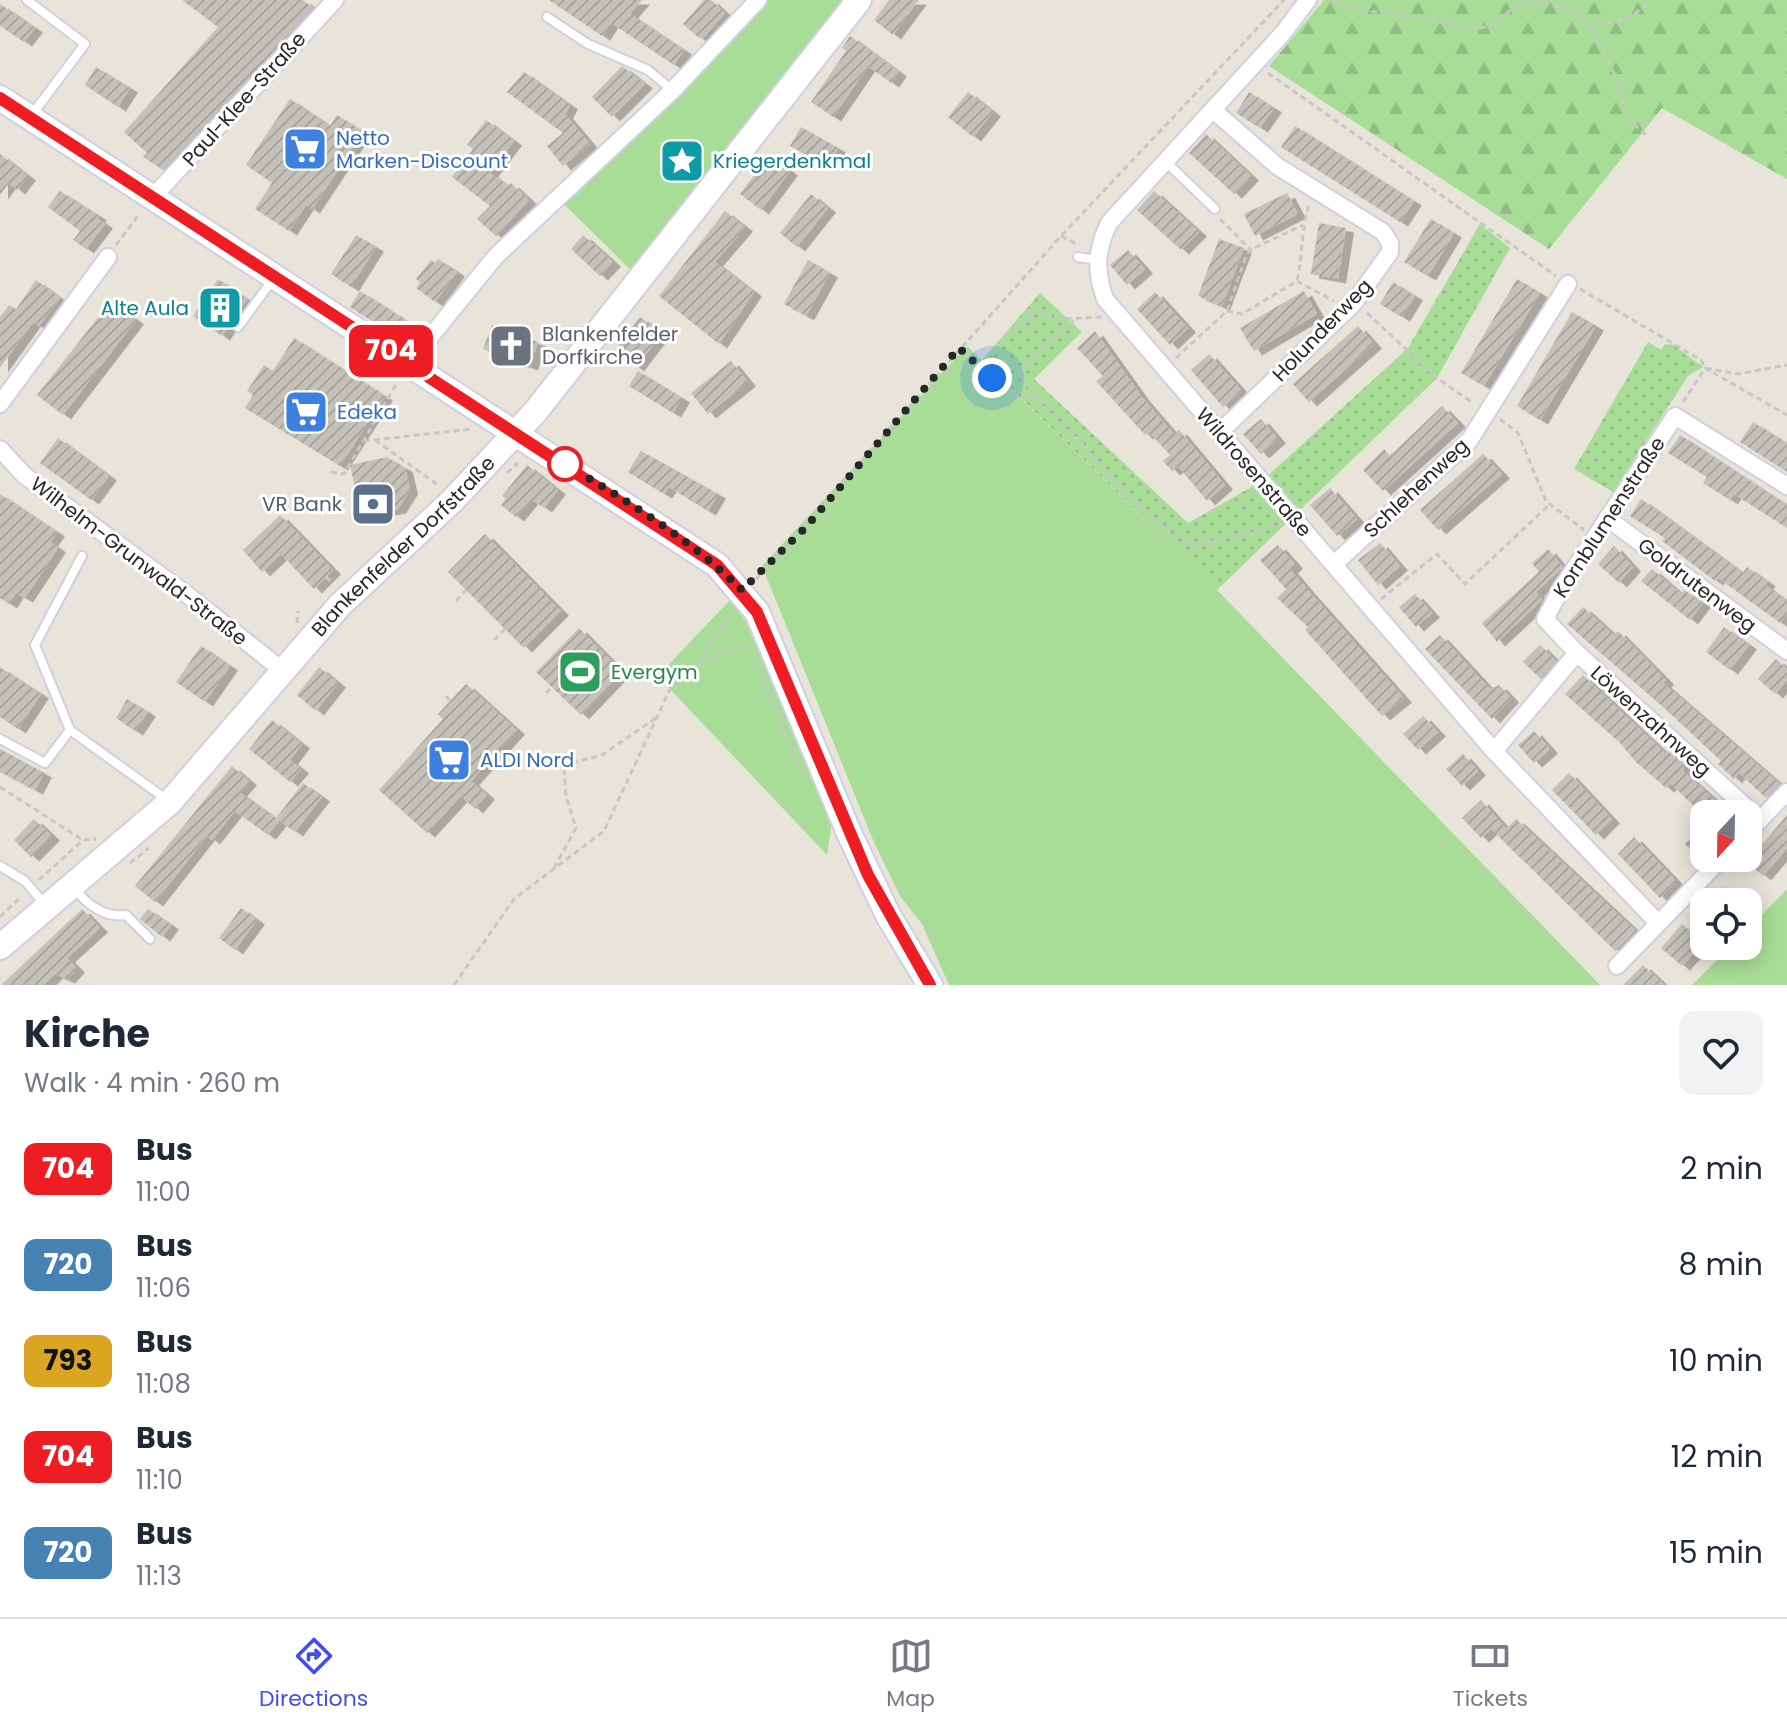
<!DOCTYPE html>
<meta charset="utf-8">
<style>
:root{--surface:#fff;--page:#f2f2f3;--text:#1f2937;--muted:#747a83;--line:#e0e1e3;--accent:#414eee}
body{margin:0;font-family:Poppins,sans-serif;background:var(--page);color:var(--text);height:100vh;display:flex;flex-direction:column;font-size:30px;white-space:nowrap}
*{box-sizing:border-box;margin:0}
p{font-size:26px;color:var(--muted)}
.icon{flex:none;width:44px;height:44px;fill:none;stroke:currentColor;stroke-width:2;stroke-linecap:round;stroke-linejoin:round}
.map{position:relative;height:985px;overflow:hidden}
.panel{display:flex;flex-direction:column;background:var(--surface);flex:1}
.panel>*{flex:none}
.badge{padding:0 16px;border-radius:12px;font-size:28px;line-height:52px}
.needle{width:52px;rotate:202deg}
.controls{position:absolute;left:1690px;top:800px;display:grid;gap:16px}
.controls a{display:grid;place-items:center;width:72px;height:72px;border-radius:16px;background:var(--surface);box-shadow:0 4px 20px #0003;font-size:40px}
.you{position:absolute;width:40px;height:40px;margin:-20px;border:6px solid #fff;border-radius:50%;background:#1a73e8;box-shadow:0 0 0 12px #1a73e833}
.map>.badge{position:absolute;translate:-50% -50%;box-shadow:0 0 0 4px #fff}
.round{display:grid;place-items:center;flex:none;width:84px;height:84px;border-radius:16px;background:var(--page)}
.summary{display:flex;align-items:center;justify-content:space-between;height:136px;padding:0 24px}
h1{font-size:38px;font-weight:700;line-height:60px}
ul{padding:0;list-style:none}
li{display:flex;align-items:center;gap:24px;height:96px;padding:0 24px}
li div{flex:1}
li b{display:block;font-size:30px}
li em{font-style:normal}
li .badge{min-width:88px;font-weight:700;text-align:center}
.tabs{display:flex;justify-content:space-around;align-items:center;height:112px;border-top:2px solid var(--line);background:var(--surface);font-size:22px;color:var(--muted)}
.tabs a{display:grid;justify-items:center;gap:4px}
.tabs .current{color:var(--accent)}
.map>svg:first-child{display:block}
</style>
<div class="map">
<svg width="1787" height="985" viewBox="0 0 1787 985">
<defs>
<pattern id="forest-firs" width="22" height="20" patternUnits="userSpaceOnUse" patternTransform="scale(2)"><rect width="22" height="20" fill="#a8dd98"/><path d="M5 1l3.5 6h-7zM16 11l3.5 6h-7z" fill="#91be83"/></pattern>
<pattern id="park-dots" width="8" height="8" patternUnits="userSpaceOnUse" patternTransform="scale(2)"><rect width="8" height="8" fill="#a8dd98"/><path d="M2 2h.1M6 6h.1" fill="none" stroke="#91be83" stroke-width="1.8" stroke-linecap="round"/></pattern>
<pattern id="building-hatch" width="6" height="6" patternUnits="userSpaceOnUse" patternTransform="scale(2)"><rect width="6" height="6" fill="#c4c1b9"/><path d="M-1 1l2-2M0 6l6-6M5 7l2-2" fill="none" stroke="#a8a69f"/></pattern>
<filter id="shadow"><feDropShadow dx="8" dy="4.5" stdDeviation="0" flood-color="#0004"/></filter>
</defs>
<rect width="100%" height="100%" fill="#e9e4d9"/>
<!-- grass -->
<g fill="#a8dd98">
<path d="M758,0H859L640,279L563,203Z"/>
<path d="M967,346L1217,590L1600,985H949L922,924L900,896L873,840L762,566Z"/>
<path d="M730,600L757,636L833,816L827,855L669,688L655,679Z"/>
<path d="M1787,889V985H1692L1731,946H1748V929Z"/>
</g>
<!-- forest -->
<path fill="url(#forest-firs)" d="M1324,0H1787V179L1662,108L1549,249L1269,66Z"/>
<!-- park -->
<g fill="url(#park-dots)">
<path d="M1480,224L1510,248L1437,378L1217,590L982,360L1040,293L1082,332L1034,379L1188,523L1262,481L1408,348Z"/>
<path d="M1648,342L1661,350L1665,344L1674,345L1703,367L1688,376L1613,492L1574,469Z"/>
</g>
<!-- building -->
<g fill="url(#building-hatch)" filter="url(#shadow)">
<path d="M182,0H303L313,8L163,170L143,157L147,153L124,132L218,27Z"/>
<path d="M549,0H642L630,14L684,50L674,65L611,23L602,36Z"/>
<path d="M704,0H711L725,13L703,38H699L683,24Z"/>
<path d="M889,0H919L893,35L874,20Z"/>
<path d="M0,4L35,28L24,42L0,26Z"/>
<path d="M850,36L899,72L891,83L868,66L833,117L811,102L846,51L842,48Z"/>
<path d="M622,66L645,84L612,117L592,97Z"/>
<path d="M96,67L130,88L118,107L85,85Z"/>
<path d="M524,72L570,105L565,114L590,144L563,166L547,146L563,133L507,92Z"/>
<path d="M968,92L993,112L973,137L948,117Z"/>
<path d="M1249,92L1274,108L1260,128L1236,113Z"/>
<path d="M290,99L330,126L337,115L363,132L312,209L306,205L289,231L255,209L272,183L246,165Z"/>
<path d="M486,120L514,141L490,173L508,186L511,183L529,200L496,236L477,219L490,206L452,177L473,149L467,145Z"/>
<path d="M1295,126L1414,201L1400,222L1281,147Z"/>
<path d="M801,127L838,148L828,167L790,146Z"/>
<path d="M1206,134L1251,176L1234,194L1189,153Z"/>
<path d="M0,154L28,176L17,190L9,183L0,195Z"/>
<path d="M769,155L790,171L761,210L740,194Z"/>
<path d="M60,191L99,216L97,218L105,224L86,249L73,240L80,231L48,207Z"/>
<path d="M1154,191L1199,232L1181,250L1137,210Z"/>
<path d="M1287,193L1298,214L1255,236L1244,214Z"/>
<path d="M811,194L828,208L797,247L780,233Z"/>
<path d="M725,211L745,227L715,262L754,292L719,344L659,296Z"/>
<path d="M1431,219L1454,233L1428,276L1404,262Z"/>
<path d="M1319,223L1346,228L1338,279L1311,274Z"/>
<path d="M356,235L376,247L351,287L331,274Z"/>
<path d="M583,235L613,262L600,276L571,249Z"/>
<path d="M1219,239L1244,248L1222,306L1198,296Z"/>
<path d="M1128,250L1145,269L1127,285L1110,265Z"/>
<path d="M438,259L457,272L435,302L416,288L420,282L416,279L431,260L435,263Z"/>
<path d="M808,260L830,273L806,316L784,304Z"/>
<path d="M218,279L247,299L222,336L193,316Z"/>
<path d="M1517,279L1540,293L1484,386L1461,373Z"/>
<path d="M36,280L60,298L39,326L33,322L0,368V317L9,305L16,309Z"/>
<path d="M1393,282L1415,296L1402,317L1380,304Z"/>
<path d="M360,291L418,328L408,344L350,307Z"/>
<path d="M1304,291L1317,314L1254,351L1240,328Z"/>
<path d="M1155,292L1188,328L1170,345L1137,309Z"/>
<path d="M111,301L136,320L63,415L37,395Z"/>
<path d="M1572,312L1596,326L1540,420L1517,406Z"/>
<path d="M640,317L662,333L636,367L615,350Z"/>
<path d="M492,325L538,342L530,366L483,349Z"/>
<path d="M1358,326L1374,344L1309,402L1293,384Z"/>
<path d="M1095,331L1142,397L1174,434L1179,430L1225,485L1207,501L1178,466L1172,471L1163,461L1170,455L1149,432L1145,435L1096,381L1103,376L1077,348Z"/>
<path d="M294,338L385,396L340,466L245,408L253,395L247,391L264,365L273,371Z"/>
<path d="M1209,354L1242,391L1223,407L1191,370Z"/>
<path d="M731,361L748,382L708,414L691,393Z"/>
<path d="M638,371L682,398L673,413L629,386Z"/>
<path d="M1442,406L1458,423L1383,491L1363,470L1384,449L1390,456Z"/>
<path d="M1261,419L1278,439L1261,454L1243,434Z"/>
<path d="M1753,422L1787,443V472L1740,442Z"/>
<path d="M1680,435L1787,505V528L1734,494L1730,500L1703,483L1707,477L1668,453Z"/>
<path d="M58,438L109,476L91,500L40,463Z"/>
<path d="M641,451L718,494L708,511L669,487L664,494L628,472Z"/>
<path d="M1483,454L1502,474L1438,530L1420,510Z"/>
<path d="M387,457L405,468L410,490L398,509L377,513L358,501L350,465Z"/>
<path d="M527,465L558,490L544,508L531,499L516,517L501,505L506,499L502,496Z"/>
<path d="M1330,488L1357,519L1337,536L1310,505Z"/>
<path d="M0,494L57,532L50,542L58,548L25,598L16,593L9,604L0,598Z"/>
<path d="M1641,499L1743,573L1747,567L1768,582L1765,585L1787,601V614L1780,623L1718,578L1715,581L1662,541L1665,538L1630,516Z"/>
<path d="M280,515L333,570L314,589L281,554L262,572L243,550Z"/>
<path d="M485,534L561,611L524,648L448,572Z"/>
<path d="M1380,543L1400,566L1378,585L1358,560Z"/>
<path d="M1278,545L1295,564L1290,569L1306,588L1404,698L1382,716L1305,630L1308,627L1277,598L1286,589L1260,560Z"/>
<path d="M1614,546L1633,567L1619,583L1598,564Z"/>
<path d="M1548,549L1563,567L1536,592L1542,600L1497,642L1482,623L1539,572L1532,563Z"/>
<path d="M1652,569L1681,594L1684,590L1703,603L1690,620L1641,581Z"/>
<path d="M1415,594L1432,613L1416,627L1399,607Z"/>
<path d="M1583,607L1614,635L1618,631L1666,680L1663,683L1780,784L1766,798L1739,773L1734,779L1718,764L1721,761L1662,706L1567,624Z"/>
<path d="M1724,627L1749,645L1730,670L1706,652Z"/>
<path d="M579,628L622,672L581,715L536,672Z"/>
<path d="M1440,635L1490,689L1499,685L1511,698L1492,719L1425,649Z"/>
<path d="M1540,645L1556,661L1541,679L1523,662Z"/>
<path d="M201,646L230,666L205,702L176,682Z"/>
<path d="M1776,659L1787,669V680L1775,694L1758,679Z"/>
<path d="M0,667L41,694L18,729L0,717Z"/>
<path d="M319,667L338,683L316,711L297,695Z"/>
<path d="M1583,675L1666,754L1668,751L1684,765L1683,771L1730,814H1702L1671,784L1666,788L1636,762L1620,743L1565,694Z"/>
<path d="M466,684L517,730L471,781L487,795L475,809L461,796L427,833L379,790L443,719L438,714Z"/>
<path d="M127,699L148,712L135,731L116,718Z"/>
<path d="M1423,716L1438,732L1418,750L1403,734Z"/>
<path d="M272,720L302,744L290,760L301,769L290,782L249,749Z"/>
<path d="M1534,731L1550,749L1534,763L1518,745Z"/>
<path d="M0,749L44,773L35,790L0,772Z"/>
<path d="M1463,754L1478,771L1462,786L1446,769Z"/>
<path d="M232,766L249,781L239,792L279,821L268,835L235,811L212,840L207,836L155,902L135,886Z"/>
<path d="M1569,773L1612,819L1596,835L1552,790Z"/>
<path d="M303,783L322,797L295,832L276,818Z"/>
<path d="M1481,800L1506,829L1516,819L1635,930L1615,951L1491,829L1481,838L1462,818Z"/>
<path d="M1787,815V848L1763,876L1747,862Z"/>
<path d="M34,819L52,836L31,857L14,840Z"/>
<path d="M1704,825V861L1703,862L1685,844Z"/>
<path d="M1634,837L1676,881L1660,898L1618,854Z"/>
<path d="M1722,887L1739,902H1708Z"/>
<path d="M241,908L257,920L235,950L219,938Z"/>
<path d="M82,909L100,928L67,958L77,968L67,979L55,974L44,985H1Z"/>
<path d="M148,909L171,925L162,937L140,919Z"/>
<path d="M1682,924L1703,943L1682,966L1661,948Z"/>
<path d="M1643,965L1664,985H1623Z"/>
</g>
<g fill="none" stroke-linecap="round" stroke-linejoin="round">
<!-- lane casing -->
<g stroke="#cfd0e0" stroke-width="12">
<g id="lane">
<path d="M27,0L85,44L31,116"/>
<path d="M547,17L588,44L648,70L672,90"/>
<path d="M1166,162L1215,209"/>
<path d="M1078,257L1097,260"/>
<path d="M238,327L274,278"/>
<path d="M82,556L35,645L70,730L166,799"/>
<path d="M0,739L45,763L70,730"/>
<path d="M0,866L25,881L46,906"/>
<path d="M73,887C87,904 103,918 126,915L150,939"/>
</g>
</g>
<!-- street casing -->
<g stroke="#cfd0e0" stroke-width="20">
<g id="street">
<path d="M1308,0L1283,33L1109,223C1096,250 1095,270 1105,299L1494,751L1658,923"/>
<path d="M1213,110L1277,166L1383,232L1390,243V252L1353,304L1220,432"/>
<path d="M152,198L335,0"/>
<path d="M409,363L496,256L672,91L758,0"/>
<path d="M0,404L108,257"/>
<path d="M0,449L24,475L190,597L282,670"/>
<path d="M1607,518L1787,651"/>
<path d="M1334,564L1469,441L1568,284"/>
<path d="M1494,751L1577,653"/>
<path d="M1760,820L1577,653L1545,619L1561,589L1675,416L1787,486"/>
<path d="M1748,832L1787,792"/>
<path d="M1617,966L1722,858"/>
</g>
</g>
<!-- secondary casing -->
<g stroke="#cfd0e0" stroke-width="28">
<g id="secondary">
<path d="M0,98L717,565L757,612L849,833L888,915L930,985"/>
<path id="s1" d="M0,947L170,802L340,605L452,501L536,411L859,0"/>
</g>
</g>
<!-- path -->
<g stroke="#c7c7c7" stroke-width="3" stroke-dasharray="6 4" stroke-linecap="butt">
<path d="M1333,0C1363,14 1393,13 1424,18C1444,20 1464,33 1485,27C1497,23 1507,12 1517,6C1541,0 1575,4 1589,25C1614,23 1633,21 1649,0"/>
<path d="M1589,25L1616,77L1627,118L1646,135"/>
<path d="M1268,73L1556,276"/>
<path d="M1220,219L1251,250"/>
<path d="M1061,236L1079,245"/>
<path d="M116,245L140,213"/>
<path d="M1297,281L1334,301"/>
<path d="M1580,289L1701,360L1705,368L1738,374L1787,365"/>
<path d="M1027,310L1058,319L1102,317"/>
<path d="M1227,311L1242,314L1297,281C1303,255 1301,230 1309,205"/>
<path d="M1367,313L1437,378L1473,403"/>
<path d="M1015,332L1035,313"/>
<path d="M959,348L1008,393L1043,401L1128,496L1177,538L1199,545L1258,532L1277,523"/>
<path d="M1176,358L1227,311L1246,256L1252,249L1303,225"/>
<path d="M1037,397L1019,375L1034,355L1075,319"/>
<path d="M1683,402L1705,368L1787,415"/>
<path d="M1500,419L1518,433L1546,501L1584,530"/>
<path d="M375,440L438,485"/>
<path d="M364,441L471,429"/>
<path d="M331,472L344,474L398,381"/>
<path d="M507,473L517,464L515,463"/>
<path d="M326,577L331,581"/>
<path d="M756,579L1061,236L1284,0"/>
<path d="M1381,599L1437,554L1465,584L1549,505"/>
<path d="M456,601L466,590"/>
<path d="M297,623L298,611"/>
<path d="M494,640L505,629"/>
<path d="M754,660L802,774"/>
<path d="M698,663L730,612"/>
<path d="M546,693L552,687"/>
<path d="M446,696L450,701"/>
<path d="M572,763L602,755L656,718"/>
<path d="M0,787L83,840"/>
<path d="M130,863L149,848"/>
<path d="M554,868L576,828L566,796L563,755"/>
<path d="M39,880L83,840L96,839"/>
<path d="M0,917L22,896"/>
<path d="M454,985L514,899L604,831L671,687L698,663L750,642"/>
</g>
<!-- lane -->
<use href="#lane" stroke="#fff" stroke-width="8"/>
<!-- street -->
<use href="#street" stroke="#fff" stroke-width="16"/>
<!-- secondary -->
<use href="#secondary" stroke="#fff" stroke-width="24"/>
</g>
<g fill="none" stroke-linecap="round" stroke-linejoin="round">
<!-- line casing -->
<g stroke="#fff" stroke-width="18">
<path id="line" d="M0,98L717,565L757,612L868,875L930,985"/>
</g>
<!-- line -->
<use href="#line" stroke="#ee1d23" stroke-width="12"/>
<!-- walk -->
<path stroke="#272727" stroke-width="8" stroke-dasharray="0 14.4" d="M565,464C626,500 691,540 742,590L806,527L959,348L992,378"/>
</g>
<!-- icons -->
<defs>
<g id="supermarket-square" transform="scale(2.3)"><rect x="-9" y="-9" width="18" height="18" rx="4" fill="#3f7fe0" stroke="#fff"/><path d="M-6-5.5h2.5l.6 2H6L4.5 2H-2.5L-4.4-4H-6ZM-1.5 3.2a1.3 1.3 0 1 0 .1 0ZM3 3.2a1.3 1.3 0 1 0 .1 0Z" fill="#fff"/></g>
<g id="sight-square" transform="scale(2.3)"><rect x="-9" y="-9" width="18" height="18" rx="4" fill="#0f9aa8" stroke="#fff"/><path d="M0-6L1.8-2.2L6-1.7L2.9 1.2L3.7 5.4L0 3.3L-3.7 5.4L-2.9 1.2L-6-1.7L-1.8-2.2Z" fill="#fff"/></g>
<g id="building-square" transform="scale(2.3)"><rect x="-9" y="-9" width="18" height="18" rx="4" fill="#0f9aa8" stroke="#fff"/><path d="M-4-6H4V6H1V3H-1V6H-4ZM-2.5-4.3h1.7v1.8h-1.7ZM.8-4.3h1.7v1.8H.8ZM-2.5-1h1.7V.8h-1.7ZM.8-1h1.7V.8H.8Z" fill="#fff"/></g>
<g id="church-square" transform="scale(2.3)"><rect x="-9" y="-9" width="18" height="18" rx="4" fill="#6b7280" stroke="#fff"/><path d="M-1.2-6h2.4v3.5h3.3v2.4h-3.3V6h-2.4V-.1h-3.3v-2.4h3.3Z" fill="#fff"/></g>
<g id="bank-square" transform="scale(2.3)"><rect x="-9" y="-9" width="18" height="18" rx="4" fill="#5c6f8a" stroke="#fff"/><path d="M-6-4H6V4H-6ZM0-2.3a2.3 2.3 0 1 0 0 4.6a2.3 2.3 0 1 0 0-4.6Z" fill="#fff"/></g>
<g id="stadium-square" transform="scale(2.3)"><rect x="-9" y="-9" width="18" height="18" rx="4" fill="#2e9e5b" stroke="#fff"/><path d="M0-5a6.5 5 0 1 0 0 10a6.5 5 0 1 0 0-10ZM-3.5-1.8h7v3.6h-7Z" fill="#fff"/></g>
</defs>
<g fill-rule="evenodd">
<use href="#supermarket-square" x="305" y="149"/>
<use href="#sight-square" x="682" y="161"/>
<use href="#building-square" x="220" y="308"/>
<use href="#church-square" x="511" y="346"/>
<use href="#supermarket-square" x="306" y="412"/>
<use href="#bank-square" x="373" y="504"/>
<use href="#stadium-square" x="580" y="672"/>
<use href="#supermarket-square" x="449" y="760"/>
</g>
<!-- markers -->
<circle fill="#fff" stroke="#ee1d23" stroke-width="4" cx="565" cy="464" r="16"/>
<g text-anchor="middle" stroke-width="6" stroke-linejoin="round" paint-order="stroke">
<!-- street labels -->
<g font-size="20" fill="#272727" stroke="#fff">
<text transform="translate(244 99) rotate(-48)" y="7">Paul-Klee-Straße</text>
<text transform="translate(1322 330) rotate(-46)" y="7">Holunderweg</text>
<text transform="translate(1254 472) rotate(49)" y="7">Wildrosenstraße</text>
<text transform="translate(1416 488) rotate(-43)" y="7">Schlehenweg</text>
<text transform="translate(1609 517) rotate(-57)" y="7">Kornblumenstraße</text>
<text dy="7" stroke="none"><textPath href="#s1" startOffset="570">Blankenfelder Dorfstraße</textPath></text>
<text transform="translate(139 561) rotate(37)" y="7">Wilhelm-Grunwald-Straße</text>
<text transform="translate(1697 585) rotate(37)" y="7">Goldrutenweg</text>
<text transform="translate(1651 721) rotate(42)" y="7">Löwenzahnweg</text>
</g>
<!-- shop labels -->
<g font-size="20" fill="#366cbe" stroke="#fff" text-anchor="start">
<text x="336" y="145">Netto<tspan x="336" dy="23">Marken-Discount</tspan></text>
<text x="337" y="419">Edeka</text>
<text x="480" y="767">ALDI Nord</text>
</g>
<!-- culture labels -->
<g font-size="20" fill="#0d838f" stroke="#fff" text-anchor="start">
<text x="713" y="168">Kriegerdenkmal</text>
<text x="189" y="315" text-anchor="end">Alte Aula</text>
</g>
<!-- worship labels -->
<g font-size="20" fill="#5b616d" stroke="#fff" text-anchor="start">
<text x="542" y="341">Blankenfelder<tspan x="542" dy="23">Dorfkirche</tspan></text>
</g>
<!-- service labels -->
<g font-size="20" fill="#4e5e75" stroke="#fff" text-anchor="end">
<text x="342" y="511">VR Bank</text>
</g>
<!-- leisure labels -->
<g font-size="20" fill="#27864d" stroke="#fff" text-anchor="start">
<text x="611" y="679">Evergym</text>
</g>
</g>
</svg>
<div class="controls">
<a><svg class="needle" viewBox="-14 -14 28 28"><path d="M0-13l5 13h-10z" fill="#e53935"/><path d="M0 13l5-13h-10z" fill="#747a83"/></svg></a>
<a><svg class="icon" aria-label="locate" viewBox="0 0 24 24"><circle cx="12" cy="12" r="6"/><path d="M12 2v4M12 18v4M2 12h4M18 12h4"/></svg></a>
</div>
<div class="you" style="left:992px;top:378px"></div>
<b class="badge" style="left:391px;top:351px;background:#ee1d23;color:#fff">704</b>
</div>
<section class="panel">
<div class="summary"><div><h1>Kirche</h1><p>Walk · 4 min · 260 m</p></div><a class="round"><svg class="icon" aria-label="heart" viewBox="0 0 24 24"><path d="M12 20l-8-8c-3-5 5-10 8-4 3-6 11-1 8 4z"/></svg></a></div>
<ul>
<li><span class="badge" style="background:#ee1d23;color:#fff">704</span><div><b>Bus</b><p>11:00</p></div><em>2 min</em></li>
<li><span class="badge" style="background:#4682b4;color:#fff">720</span><div><b>Bus</b><p>11:06</p></div><em>8 min</em></li>
<li><span class="badge" style="background:#daa520;color:#111">793</span><div><b>Bus</b><p>11:08</p></div><em>10 min</em></li>
<li><span class="badge" style="background:#ee1d23;color:#fff">704</span><div><b>Bus</b><p>11:10</p></div><em>12 min</em></li>
<li><span class="badge" style="background:#4682b4;color:#fff">720</span><div><b>Bus</b><p>11:13</p></div><em>15 min</em></li>
</ul>
</section>
<nav class="tabs">
<a class="current"><svg class="icon" aria-label="directions" viewBox="0 0 24 24"><path d="M12 3l9 9-9 9-9-9zM9 14v-3h6M13 9l2 2-2 2"/></svg>Directions</a>
<a><svg class="icon" aria-label="map" viewBox="0 0 24 24"><path d="M3 6l6-2 6 2 6-2v14l-6 2-6-2-6 2zM9 4v14M15 6v14"/></svg>Map</a>
<a><svg class="icon" aria-label="tickets" viewBox="0 0 24 24"><path d="M3 7h18v10H3zM15 7v10"/></svg>Tickets</a>
</nav>
